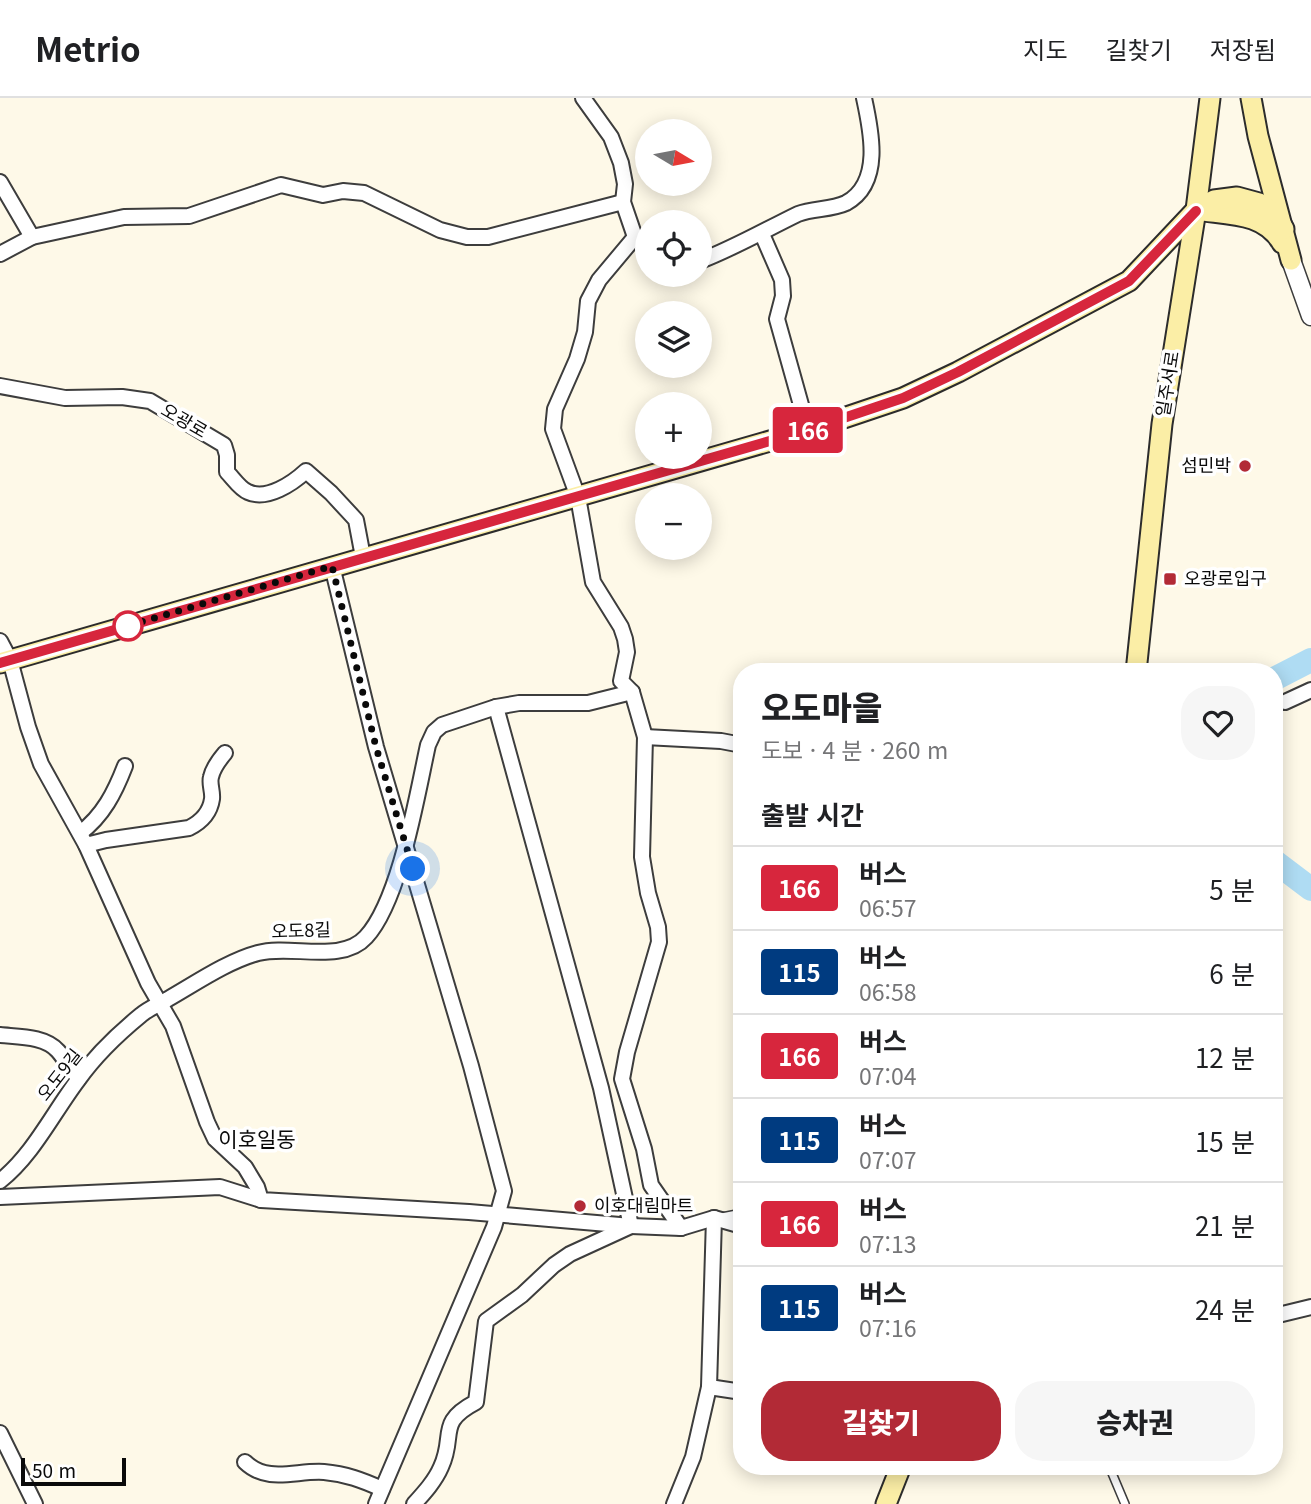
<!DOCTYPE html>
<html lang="ko">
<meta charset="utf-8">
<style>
:root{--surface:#fff;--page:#f6f6f6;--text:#202124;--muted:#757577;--line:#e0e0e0;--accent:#b22a36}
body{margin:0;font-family:Georgia,"Noto Sans KR",serif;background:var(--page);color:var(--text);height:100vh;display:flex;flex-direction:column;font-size:26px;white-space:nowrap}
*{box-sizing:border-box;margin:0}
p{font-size:23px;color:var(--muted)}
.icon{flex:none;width:38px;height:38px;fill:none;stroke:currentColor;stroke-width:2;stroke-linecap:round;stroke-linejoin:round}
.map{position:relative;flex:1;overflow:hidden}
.panel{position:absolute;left:733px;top:565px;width:550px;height:812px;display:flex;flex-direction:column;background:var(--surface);border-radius:28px;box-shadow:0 4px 18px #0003}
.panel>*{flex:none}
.badge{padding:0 14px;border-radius:5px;font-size:24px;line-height:46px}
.needle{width:46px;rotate:100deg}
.buttons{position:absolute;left:635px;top:21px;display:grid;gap:14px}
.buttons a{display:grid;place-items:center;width:77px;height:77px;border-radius:50%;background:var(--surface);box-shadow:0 4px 18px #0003;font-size:35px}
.scale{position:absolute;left:21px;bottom:18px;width:105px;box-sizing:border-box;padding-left:7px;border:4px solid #0a0a0a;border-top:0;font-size:19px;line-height:24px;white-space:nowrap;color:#0a0a0a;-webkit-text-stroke:5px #fff;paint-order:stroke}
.you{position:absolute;width:35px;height:35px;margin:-18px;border:5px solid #fff;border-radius:50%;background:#1a73e8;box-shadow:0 0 0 10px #1a73e833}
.map>.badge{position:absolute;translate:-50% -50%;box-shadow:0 0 0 4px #fff}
h2{padding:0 28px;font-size:26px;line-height:63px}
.round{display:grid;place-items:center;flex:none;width:74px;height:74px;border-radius:28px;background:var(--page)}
.head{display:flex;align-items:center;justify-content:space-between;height:119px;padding:0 28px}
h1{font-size:33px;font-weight:800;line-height:52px}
.button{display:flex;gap:14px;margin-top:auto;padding:14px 28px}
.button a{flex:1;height:80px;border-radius:28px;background:var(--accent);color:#fff;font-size:28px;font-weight:800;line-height:80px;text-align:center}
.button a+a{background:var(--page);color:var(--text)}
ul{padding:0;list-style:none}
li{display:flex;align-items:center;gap:21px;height:84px;padding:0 28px;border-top:2px solid var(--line)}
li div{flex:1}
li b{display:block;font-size:26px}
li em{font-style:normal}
li .badge{min-width:77px;font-weight:700;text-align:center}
header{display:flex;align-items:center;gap:42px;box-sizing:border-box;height:98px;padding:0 35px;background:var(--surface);border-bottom:2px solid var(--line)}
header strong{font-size:33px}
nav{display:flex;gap:38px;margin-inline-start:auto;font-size:24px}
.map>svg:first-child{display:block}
</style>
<header>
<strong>Metrio</strong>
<nav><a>지도</a><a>길찾기</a><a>저장됨</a></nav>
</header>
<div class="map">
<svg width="1311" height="1406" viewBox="0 0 1311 1406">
<rect width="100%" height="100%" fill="#fef9e8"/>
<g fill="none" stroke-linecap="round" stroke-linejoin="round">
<!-- river -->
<g stroke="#afdcf3" stroke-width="24">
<path d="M1274,581L1311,562"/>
<path d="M1274,763L1311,791"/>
</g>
<!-- service casing -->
<g stroke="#3d3d3d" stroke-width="10">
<g id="service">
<path d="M722,1119L742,1115"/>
<path d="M1109,1368L1125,1406"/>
</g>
</g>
<!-- minor casing -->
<g stroke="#3d3d3d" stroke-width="18">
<g id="minor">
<path d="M583,0L611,39L621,65L625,86L623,104L635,139"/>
<path d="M0,84L32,139"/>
<path d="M762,136L782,182L783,198L777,221L808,332"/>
<path d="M635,139L599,182L588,203L585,234L577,261L555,311L553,331L578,399L593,484L621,529L625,541L627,554L621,583L632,594L645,639L642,759L648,795L658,829L659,844L627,954L622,981L644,1051L651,1087L681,1130"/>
<path d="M0,156L32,139L124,119L189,118L281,87L323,97L343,93L364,95L440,132L467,139H488L623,104"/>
<path d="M700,163C734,150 765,132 798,116C813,110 831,112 846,105C883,85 871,32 864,0"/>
<path d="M0,288L65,300L122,299L150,303L224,347L227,357V374C233,380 240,391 248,394C267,403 293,385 306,373L331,395L356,422L363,459"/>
<path d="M332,468L376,649L471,968L504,1093L494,1129L376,1406"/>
<path d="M0,543L10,562L28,629L41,666L86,747L148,885L173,928L207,1024L215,1041L245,1069L257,1089L261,1102L469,1114L631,1128L681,1130L714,1120L742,1128"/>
<path d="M1285,604L1311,592"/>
<path d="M645,639L721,643L742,647"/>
<path d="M80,735C103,718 115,694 125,668"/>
<path d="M86,747L106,742L189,730C201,724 210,715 212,701C213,693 209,686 211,679C213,670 219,662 225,655"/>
<path d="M0,937C19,939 45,938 58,953C66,962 70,972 79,980"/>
<path d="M0,1083C33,1057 53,1015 78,982C95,958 119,935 141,917C149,910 160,906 168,901C196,885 228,863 258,855C290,846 342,866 366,839C400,802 417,697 428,647L434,634L442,627L496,609L519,605H588L632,594"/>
<path d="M0,1099L220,1089L261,1102"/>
<path d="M1274,1218L1311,1209"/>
<path d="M709,1289L742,1294"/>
<path d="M0,1335L35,1406"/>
<path d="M245,1364C268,1386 296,1372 324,1374C346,1376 362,1382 382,1391"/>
<path d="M414,1406C424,1395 435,1383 441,1369C456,1337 436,1325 476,1304L486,1223L522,1197L554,1167L570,1156L631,1128L601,990L496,609"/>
<path d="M674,1406L693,1359L709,1289L714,1120"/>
</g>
</g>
<!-- tertiary casing -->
<g stroke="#3d3d3d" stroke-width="21">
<path id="tertiary" d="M1291,162L1311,218"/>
</g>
<!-- secondary casing -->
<g stroke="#2c2c2c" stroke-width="23">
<g id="secondary">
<path d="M1251,0L1258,38L1291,162"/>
<path d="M1196,112C1228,117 1264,114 1282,145"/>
<path d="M0,565L808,332L903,300L958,274L1129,183L1196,112L1214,102L1237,99L1259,105L1275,116L1284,131"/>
<path d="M1136,574L1162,326L1196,112L1210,0"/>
<path d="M886,1406L901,1368"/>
</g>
</g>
<!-- service -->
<use href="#service" stroke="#fff" stroke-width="7"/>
<!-- minor -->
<use href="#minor" stroke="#fff" stroke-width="14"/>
<!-- tertiary -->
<use href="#tertiary" stroke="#fff" stroke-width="18"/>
<!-- secondary -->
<use href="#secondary" stroke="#fbeea6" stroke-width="19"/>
</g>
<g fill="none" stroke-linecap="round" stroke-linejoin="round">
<!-- line casing -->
<g stroke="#fff" stroke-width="16">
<path id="line" d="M0,565L808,332L903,300L958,274L1129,183L1196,113"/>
</g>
<!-- line -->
<use href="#line" stroke="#d7263d" stroke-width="10"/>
<!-- walk -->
<path stroke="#0a0a0a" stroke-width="7" stroke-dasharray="0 12.6" d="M128,528L117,531L332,468L376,649L413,771"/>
</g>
<!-- markers -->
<g fill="#b22a36" stroke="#fff" stroke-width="2.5">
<circle cx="1245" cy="368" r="7"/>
<rect x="1163" y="474" width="14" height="14" rx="3.5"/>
<circle cx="580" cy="1108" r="7"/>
</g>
<circle fill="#fff" stroke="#d7263d" stroke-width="3.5" cx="128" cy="528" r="14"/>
<g text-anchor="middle" stroke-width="7" stroke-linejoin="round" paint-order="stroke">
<!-- street labels -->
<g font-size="18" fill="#0a0a0a" stroke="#fff">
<text transform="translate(1168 286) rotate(-81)" y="6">일주서로</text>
<text transform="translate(184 323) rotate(30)" y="6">오광로</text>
<text transform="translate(301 833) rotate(-2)" y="6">오도8길</text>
<text transform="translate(60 977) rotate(-52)" y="6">오도9길</text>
</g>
<!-- poi labels -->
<g font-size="18" fill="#0a0a0a" stroke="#fff" text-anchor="start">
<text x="1231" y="374" text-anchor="end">섬민박</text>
<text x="1184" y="487">오광로입구</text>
<text x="594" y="1114">이호대림마트</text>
</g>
<!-- quarter labels -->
<g font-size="21" fill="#0a0a0a" stroke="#fff">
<text x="257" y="1049">이호일동</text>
</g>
</g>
</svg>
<div class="buttons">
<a><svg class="needle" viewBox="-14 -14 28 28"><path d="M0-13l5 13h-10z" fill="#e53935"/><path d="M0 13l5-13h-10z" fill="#757577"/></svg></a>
<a><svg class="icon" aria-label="locate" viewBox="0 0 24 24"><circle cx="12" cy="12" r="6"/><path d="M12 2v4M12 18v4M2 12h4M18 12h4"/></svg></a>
<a><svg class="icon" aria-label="layers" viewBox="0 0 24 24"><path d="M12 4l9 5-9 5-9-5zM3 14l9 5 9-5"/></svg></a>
<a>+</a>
<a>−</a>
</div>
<div class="scale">50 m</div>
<div class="you" style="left:413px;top:771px"></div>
<b class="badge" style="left:808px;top:332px;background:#d7263d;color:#fff">166</b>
<section class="panel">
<div class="head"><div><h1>오도마을</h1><p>도보 · 4 분 · 260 m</p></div><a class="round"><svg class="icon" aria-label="heart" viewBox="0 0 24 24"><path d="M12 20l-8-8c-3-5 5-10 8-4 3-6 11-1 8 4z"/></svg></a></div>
<h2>출발 시간</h2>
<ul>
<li><span class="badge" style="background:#d7263d;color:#fff">166</span><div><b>버스</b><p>06:57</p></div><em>5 분</em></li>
<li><span class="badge" style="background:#003b80;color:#fff">115</span><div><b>버스</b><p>06:58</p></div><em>6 분</em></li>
<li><span class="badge" style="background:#d7263d;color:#fff">166</span><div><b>버스</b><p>07:04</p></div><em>12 분</em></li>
<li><span class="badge" style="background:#003b80;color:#fff">115</span><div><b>버스</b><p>07:07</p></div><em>15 분</em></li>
<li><span class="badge" style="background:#d7263d;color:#fff">166</span><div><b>버스</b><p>07:13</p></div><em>21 분</em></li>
<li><span class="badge" style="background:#003b80;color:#fff">115</span><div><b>버스</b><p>07:16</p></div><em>24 분</em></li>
</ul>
<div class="button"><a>길찾기</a><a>승차권</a></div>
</section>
</div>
